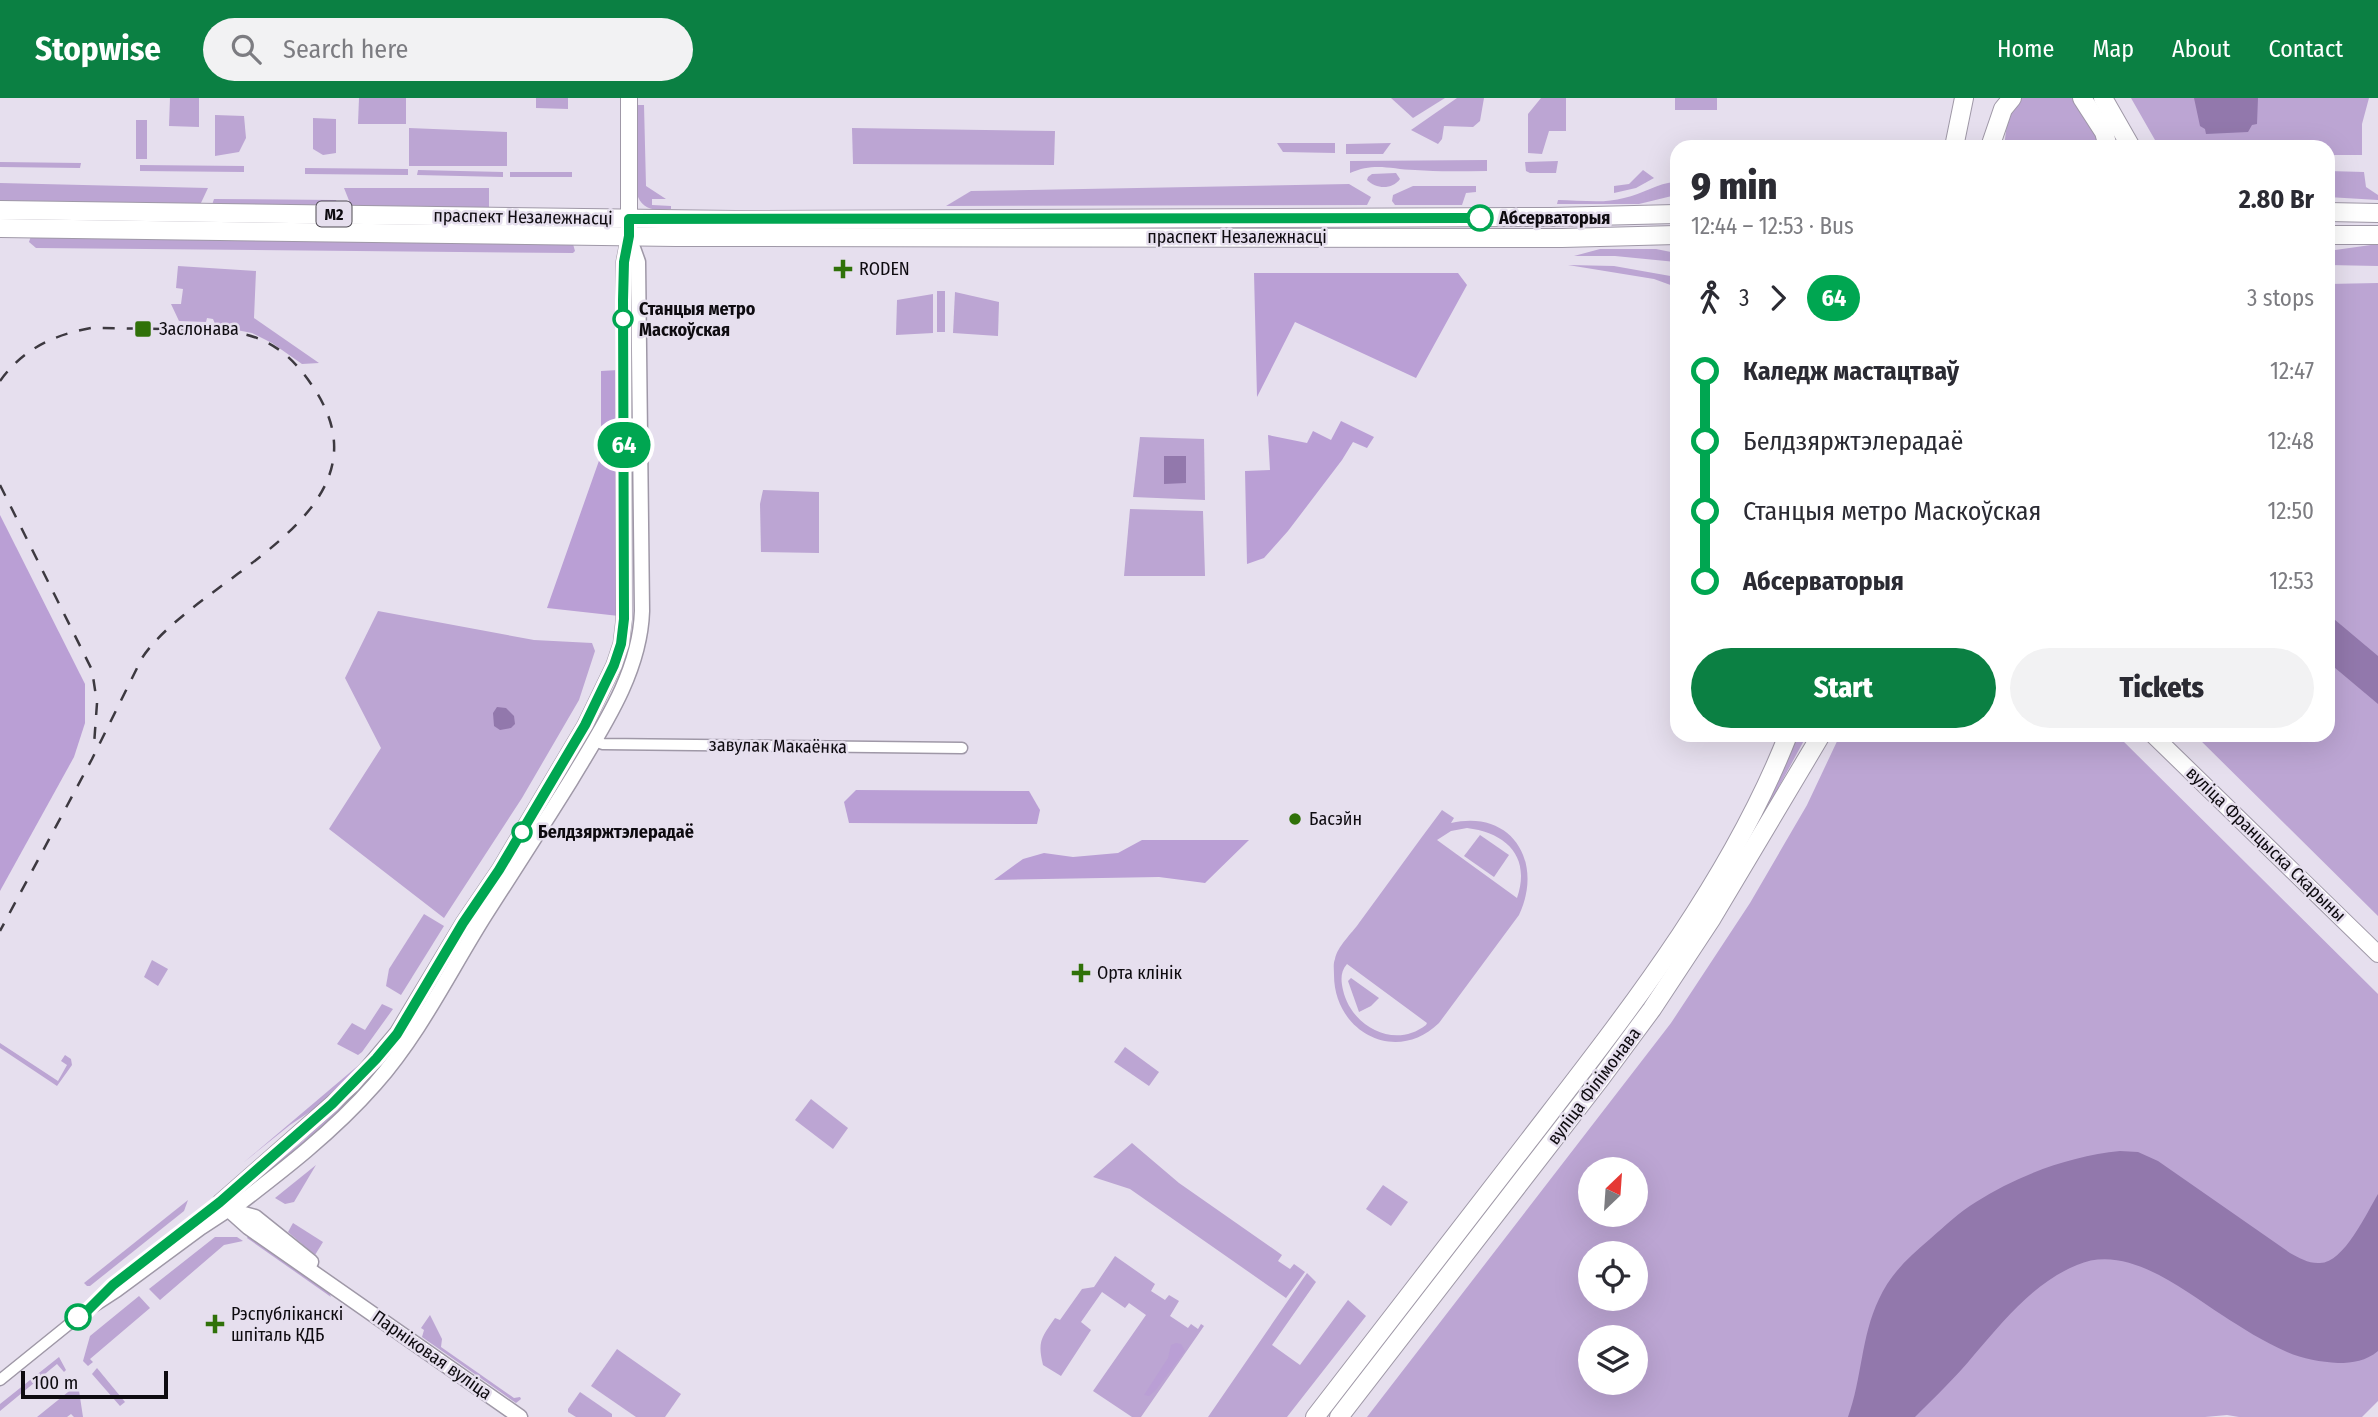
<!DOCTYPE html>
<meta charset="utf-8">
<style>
:root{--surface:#fff;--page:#f2f2f3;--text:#2b2b33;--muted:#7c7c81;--accent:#0b8043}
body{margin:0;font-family:"Fira Sans Condensed",sans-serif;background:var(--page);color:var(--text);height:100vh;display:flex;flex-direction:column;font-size:26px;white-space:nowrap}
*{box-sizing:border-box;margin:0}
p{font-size:23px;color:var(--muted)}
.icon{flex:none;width:38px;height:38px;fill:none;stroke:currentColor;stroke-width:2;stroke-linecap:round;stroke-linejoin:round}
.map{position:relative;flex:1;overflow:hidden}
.side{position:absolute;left:1670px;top:42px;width:665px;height:602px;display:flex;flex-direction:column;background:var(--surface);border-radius:21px;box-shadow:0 7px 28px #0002}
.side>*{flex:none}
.badge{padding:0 14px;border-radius:23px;font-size:24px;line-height:46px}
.needle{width:46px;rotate:25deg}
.tools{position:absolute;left:1578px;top:1059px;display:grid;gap:14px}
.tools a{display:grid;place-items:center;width:70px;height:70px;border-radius:50%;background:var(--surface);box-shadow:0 7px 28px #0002;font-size:35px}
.scale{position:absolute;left:21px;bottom:18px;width:147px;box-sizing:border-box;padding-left:7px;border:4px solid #0e0b10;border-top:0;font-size:19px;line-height:24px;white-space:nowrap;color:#0e0b10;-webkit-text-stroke:5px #e6dfee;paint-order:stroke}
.map>.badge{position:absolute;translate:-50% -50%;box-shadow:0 0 0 4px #fff}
.legs{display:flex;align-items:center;gap:10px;height:77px;padding:0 21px;font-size:23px}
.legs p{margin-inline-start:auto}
.overview{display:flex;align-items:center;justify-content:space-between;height:119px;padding:0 21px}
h1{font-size:38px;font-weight:800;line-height:52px}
.cta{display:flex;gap:14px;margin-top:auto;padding:14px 21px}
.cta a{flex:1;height:80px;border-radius:42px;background:var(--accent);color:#fff;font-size:28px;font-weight:800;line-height:80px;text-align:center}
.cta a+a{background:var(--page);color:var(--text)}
ul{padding:0 21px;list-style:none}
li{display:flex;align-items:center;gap:24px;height:70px;font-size:26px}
li i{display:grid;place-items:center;width:10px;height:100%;margin:0 9px;background:currentColor}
li i::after{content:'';width:18px;height:18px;margin:-9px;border:5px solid;border-radius:50%;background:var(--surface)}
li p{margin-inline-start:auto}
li:first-child i{background:linear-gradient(#0000 50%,currentColor 0)}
li:last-child i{background:linear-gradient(currentColor 50%,#0000 0)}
header{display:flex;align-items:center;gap:42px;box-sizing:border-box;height:98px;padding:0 35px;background:var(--accent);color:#fff}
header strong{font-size:33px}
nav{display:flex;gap:38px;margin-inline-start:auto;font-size:24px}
.search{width:490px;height:63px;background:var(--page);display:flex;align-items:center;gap:18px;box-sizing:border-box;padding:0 24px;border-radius:38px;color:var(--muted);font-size:26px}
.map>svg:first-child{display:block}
</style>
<header>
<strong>Stopwise</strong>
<div class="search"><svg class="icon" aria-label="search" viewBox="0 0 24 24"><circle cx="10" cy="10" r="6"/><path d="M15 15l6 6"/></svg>Search here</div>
<nav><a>Home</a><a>Map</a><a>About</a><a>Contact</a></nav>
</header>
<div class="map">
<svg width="2378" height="1319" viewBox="0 0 2378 1319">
<rect width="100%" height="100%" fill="#e6dfee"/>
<!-- green -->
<g fill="#bca5d3" fill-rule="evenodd">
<path d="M170,0H199V29L169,28Z"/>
<path d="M359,0H406V26H358Z"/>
<path d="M536,0H568V11L536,10Z"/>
<path d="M1391,0H1445L1413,20Z"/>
<path d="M1457,0H1484L1480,23L1473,29L1444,28L1442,41L1438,46L1411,32Z"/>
<path d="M1541,0H1566V33H1549L1542,56L1528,55V16Z"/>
<rect x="1675" y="0" width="42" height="12"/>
<path d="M2022,0H2076L2103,49H2004C2007,31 2006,11 2022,0Z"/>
<path d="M2131,0H2369L2362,26V57H2328V49H2159Z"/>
<path d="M636,7H644L646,88L666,101H652V107L671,108V111C658,113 644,113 638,99Z"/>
<path d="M215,17L244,18L246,40L239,54L215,58Z"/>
<path d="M313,20L336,21V55L323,57L313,51Z"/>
<rect x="136" y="22" width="11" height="39"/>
<path d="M409,30L507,34V68H409Z"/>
<path d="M852,30L1055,33L1054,67L853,66Z"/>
<path d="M1277,45H1335V55L1283,54Z"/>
<path d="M1391,45L1383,56H1346V46Z"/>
<path d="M1487,62V73C1463,73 1439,74 1415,72C1390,71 1374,64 1350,75V63Z"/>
<path d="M1558,63L1556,75H1530L1526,73L1525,64Z"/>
<path d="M0,64L81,65L80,70L0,69Z"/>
<path d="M140,67L244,68V74L140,73Z"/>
<path d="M305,70L408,71V77L305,76Z"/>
<path d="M418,72L503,74V79L417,77Z"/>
<path d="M1643,72L1654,80L1636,90L1614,95V88L1629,86Z"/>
<path d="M2328,73L2364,74L2366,89L2378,97V102L2328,99Z"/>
<rect x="510" y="74" width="62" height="5"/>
<path d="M1396,75L1400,81C1392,92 1376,91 1367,82L1368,79L1372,76Z"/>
<path d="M1676,84V97L1639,106H1557L1558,102C1579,102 1604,106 1624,100C1643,96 1657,85 1676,84Z"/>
<path d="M0,85L208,90L200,107L0,104Z"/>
<path d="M1349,86L1371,99L1367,107L946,108L971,93Z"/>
<path d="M1413,88H1476V94L1466,95L1462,107H1395L1392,103L1393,97Z"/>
<path d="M344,90H489V112L352,110Z"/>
<path d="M214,101L336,102L339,110L212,107Z"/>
<path d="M31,138L573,146L575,153L573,155L36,150L29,144Z"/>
<path d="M2378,146V168L2328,167V153Z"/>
<path d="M1600,151H1656L1676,155V164L1615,158H1574Z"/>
<path d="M1568,167L1614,168L1676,179V189L1654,181Z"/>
<path d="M178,168L256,173L254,220L319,265L302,266L272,245L252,235L216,228L213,221L207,220L206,224L179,223L171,206H181L183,191L176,190Z"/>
<path d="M2378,185V818L2195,637H2328V186Z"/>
<rect x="937" y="193" width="8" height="41"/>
<path d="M955,194L999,204L998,238L953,235Z"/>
<path d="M933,196V235L896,237L897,202Z"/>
<path d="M1140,339L1204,341L1205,402L1133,399Z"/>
<path d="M763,392L819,394V455L761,454L760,406Z"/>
<path d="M1130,411L1203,413L1205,478H1124Z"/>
<path d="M378,513L534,542L592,545L595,553L579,602L522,700L444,820L329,731L381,650L345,580Z"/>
<path d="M1796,637H1807L1752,738L1724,781L1774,690Z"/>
<path d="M1840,637H2117L2378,896V1303L2362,1319H2239L2227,1317L2205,1319H1367L1671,925L1750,805L1807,707ZM1591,1071H1636V1116H1591ZM1591,1155H1636V1200H1591ZM1591,1239H1636V1284H1591Z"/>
<path d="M1442,712L1454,720L1451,725C1512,711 1544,764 1519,817L1439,925C1396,967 1334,934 1334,877C1334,872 1333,865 1335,861C1337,849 1352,835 1359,825C1387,787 1414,749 1442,712ZM1467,730C1507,735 1531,759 1517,800L1437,742L1451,733ZM1347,866L1427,925L1426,927C1394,952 1351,928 1343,892C1341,883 1340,874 1347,866Z"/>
<path d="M1480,737L1509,757L1494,779L1464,758Z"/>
<path d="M424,816L444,828L401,897L386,888L389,871Z"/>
<path d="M152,862L168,871L158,888L144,879Z"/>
<path d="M1351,880L1379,900L1371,908L1359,914L1348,883Z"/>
<path d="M382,906L393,911L362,954L358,957L337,946L352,925L365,932Z"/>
<path d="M0,945L58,983L67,967L61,963L65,957L71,961L72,967L57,988L0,950Z"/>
<path d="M1125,949L1159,974L1149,988L1114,964Z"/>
<path d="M387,957L343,1012L258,1083L256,1082L303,1043Z"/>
<path d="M367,960L323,1005L290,1027L243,1065Z"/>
<path d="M811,1001L848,1030L833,1051L795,1022Z"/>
<path d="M1132,1045L1179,1085L1282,1157L1278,1163L1290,1171L1294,1166L1305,1174L1286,1200L1130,1091L1093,1079Z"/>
<path d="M316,1067L294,1104L285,1106L275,1100Z"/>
<path d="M1383,1087L1408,1104L1391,1128L1366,1111Z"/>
<path d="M188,1102L184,1113L90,1188H87L84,1185Z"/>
<path d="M293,1125L323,1144L315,1157L288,1134Z"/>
<path d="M248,1138L328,1192L331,1199L247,1140Z"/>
<path d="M215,1139H237L243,1143L224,1147L160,1202L149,1191Z"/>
<path d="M1115,1158L1155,1186L1151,1193L1165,1202L1169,1197L1179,1203L1170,1218L1188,1230L1191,1226L1198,1231L1201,1226L1204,1228L1141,1319H1132L1093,1293L1146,1217L1129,1205L1125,1210L1102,1194L1081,1224L1091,1232L1061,1278L1043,1267C1037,1243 1042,1239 1055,1220L1060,1222L1082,1191L1094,1189Z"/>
<path d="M1307,1175L1316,1184L1272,1247L1300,1267L1348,1202L1366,1218L1287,1319H1208Z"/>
<path d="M139,1198L150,1210L90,1261L93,1264L88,1268L83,1263L90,1238Z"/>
<path d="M430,1217L442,1241L441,1249L514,1300L520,1299L521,1301L516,1305L422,1239L424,1232L421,1230Z"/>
<path d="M617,1251L681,1296L665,1319H636L591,1288Z"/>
<path d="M59,1259L66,1272L64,1274L57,1266L0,1313V1306Z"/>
<path d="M97,1270L125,1304L120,1308L92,1276Z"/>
<path d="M78,1286L83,1319H74L71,1316L67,1319H37Z"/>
<path d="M580,1294L612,1316V1319H576L568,1314V1311Z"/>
</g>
<!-- forest -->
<g fill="#ba9fd5">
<path d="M1254,175H1458L1467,187L1416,280L1295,224L1257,299Z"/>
<path d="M618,272L619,518L547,510L601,357V273Z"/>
<path d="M1341,323L1374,339L1367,350L1353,344L1342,362L1288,433L1264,460L1247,466L1245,373L1270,372L1268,337L1307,345L1313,333L1331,342Z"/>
<path d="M0,417L85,586V625L74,659L0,793Z"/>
<path d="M856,692L1029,693L1040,712L1037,726L849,725L844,704Z"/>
<path d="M1142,742H1249L1205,785L1159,779L994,782L1023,761L1044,755L1073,759L1118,755Z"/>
<path d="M1176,1245L1181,1246L1185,1253L1155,1293L1149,1298L1144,1297L1168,1260L1171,1247Z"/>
</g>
<!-- water -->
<g fill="#9278ac">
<path d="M2194,0H2258L2257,26L2252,27L2248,34L2206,36L2205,31L2200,28Z"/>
<path d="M1164,358H1186V385L1164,386Z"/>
<path d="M2328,516L2378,558V606L2328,564Z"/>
<path d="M497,609L506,610L514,618L515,626L511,630L500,632L494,628L493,615Z"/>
<path d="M2120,1053L2138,1054L2158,1063L2290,1155C2299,1160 2310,1166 2320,1165C2344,1165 2367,1114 2378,1096V1253C2366,1263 2353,1265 2338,1265C2321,1264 2303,1261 2287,1254C2264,1244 2242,1230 2222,1217C2183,1192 2127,1145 2077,1167C2033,1185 2004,1223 1974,1257C1956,1279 1935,1299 1915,1319H1848C1862,1281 1861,1238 1879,1201C1890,1176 1910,1158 1930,1141C1945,1128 1959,1114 1976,1104C2018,1077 2070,1058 2120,1053Z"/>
</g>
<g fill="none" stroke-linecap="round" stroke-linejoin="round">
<!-- minor casing -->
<g stroke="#9f98a7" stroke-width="13">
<g id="minor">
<path d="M594,643L603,646L962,650"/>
<path d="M103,1197L113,1187L220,1104"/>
<path d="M0,1282L78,1219L118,1193L202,1131L231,1112"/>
</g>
</g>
<!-- tertiary casing -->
<g stroke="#9f98a7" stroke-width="17">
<g id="tertiary">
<path d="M231,1112C282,1073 333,1034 375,986C420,935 449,874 485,817C514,772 543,727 571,682C602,630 640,575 642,513L638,164L629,139"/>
<path d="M233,1113L255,1119L311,1164"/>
<path d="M520,1319L248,1129L220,1104L353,987L397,935L463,825L499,772L585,627L614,567L621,546L624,521V164L629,138"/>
</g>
</g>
<!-- secondary casing -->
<g stroke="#9f98a7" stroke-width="18">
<g id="secondary">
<path d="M629,0V132"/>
<path d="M2153,637L2378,856"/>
</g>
</g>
<!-- primary casing -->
<g stroke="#9f98a7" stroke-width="20">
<g id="primary">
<path d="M2082,0L2104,34L2108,49"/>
<path d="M2103,0L2131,49"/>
<path d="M1954,49L1964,0"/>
<path d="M1990,49L2003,11L2012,0"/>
<path d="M0,112L735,122L1551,119L1676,116"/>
<path d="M2328,114L2378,115"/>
<path d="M0,130L676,139L1562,140L1676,137"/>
<path d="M2328,137H2378"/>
<path d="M1315,1319C1387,1227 1457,1134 1529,1042C1626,916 1729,787 1788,637"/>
<path d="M1339,1319L1601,980L1652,911L1712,820L1821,637"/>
</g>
</g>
<!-- minor -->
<use href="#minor" stroke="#fff" stroke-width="10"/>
<!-- tertiary -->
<use href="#tertiary" stroke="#fff" stroke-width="14"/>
<!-- secondary -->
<use href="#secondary" stroke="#fff" stroke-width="16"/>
<!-- primary -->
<use href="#primary" stroke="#fff" stroke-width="18"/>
<!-- rail -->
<g stroke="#3d3940" stroke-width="2.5" stroke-dasharray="12 12" stroke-linecap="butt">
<path d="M0,283C23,251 53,237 91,230C119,230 148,231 176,231C243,231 279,234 317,295C393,419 195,480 142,560L92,661L0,833"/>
<path d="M0,387L92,572L97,605L94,647"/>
</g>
</g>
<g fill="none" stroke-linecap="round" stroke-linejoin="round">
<!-- line-1 casing -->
<g stroke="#fff" stroke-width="16">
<path id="line-1" d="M78,1219L86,1214L113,1187L220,1104L332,1006L376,961L397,936L463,825L499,772L585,627L614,567L621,546L624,521L623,202L624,164L629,138V121L1480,120"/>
</g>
<!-- line-1 -->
<use href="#line-1" stroke="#00a651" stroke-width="10"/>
</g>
<!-- markers -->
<g fill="#fff" stroke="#00a651" stroke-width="3.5">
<circle cx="1480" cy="120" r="12"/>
<circle cx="623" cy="221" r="9"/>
<circle cx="522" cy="734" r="9"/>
<circle cx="78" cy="1219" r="12"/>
</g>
<g fill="#307109" stroke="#e6dfee" stroke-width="2.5">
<path d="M839.5 160.5h7v7h7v7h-7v7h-7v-7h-7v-7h7z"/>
<rect x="134" y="222" width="18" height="18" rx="3.5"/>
<circle cx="1295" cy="721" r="7"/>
<path d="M1077.5 864.5h7v7h7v7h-7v7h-7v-7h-7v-7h7z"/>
<path d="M211.5 1215.5h7v7h7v7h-7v7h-7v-7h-7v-7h7z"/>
</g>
<g text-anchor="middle" stroke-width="5" stroke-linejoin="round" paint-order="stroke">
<!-- shield labels -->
<rect fill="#e6dfee" stroke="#4f4b53" stroke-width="2" x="316.5" y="103.5" width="35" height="25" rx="5"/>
<g font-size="16" font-weight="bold" fill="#0e0b10">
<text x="334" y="122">М2</text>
</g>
<!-- street labels -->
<g font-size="18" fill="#0e0b10" stroke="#e6dfee">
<text transform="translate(523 119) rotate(1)" y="6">праспект Незалежнасці</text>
<text x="1237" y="145">праспект Незалежнасці</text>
<text transform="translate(778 648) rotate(1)" y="6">завулак Макаёнка</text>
<text transform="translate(2266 746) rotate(44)" y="6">вуліца Францыска Скарыны</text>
<text transform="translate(1594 988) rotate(-53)" y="6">вуліца Філімонава</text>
<text transform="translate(432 1257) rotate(35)" y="6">Парніковая вуліца</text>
</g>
<!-- stop labels -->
<g font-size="18" font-weight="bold" fill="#0e0b10" stroke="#e6dfee" text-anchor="start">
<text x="1499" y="126">Абсерваторыя</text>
<text x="639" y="217">Станцыя метро<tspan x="639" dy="21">Маскоўская</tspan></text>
<text x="538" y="740">Белдзяржтэлерадаё</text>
</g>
<!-- poi labels -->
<g font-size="18" fill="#0e0b10" stroke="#e6dfee" text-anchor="start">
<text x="859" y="177">RODEN</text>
<text x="159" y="237">Заслонава</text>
<text x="1309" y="727">Басэйн</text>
<text x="1097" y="881">Орта клінік</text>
<text x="231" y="1222">Рэспубліканскі<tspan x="231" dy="21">шпіталь КДБ</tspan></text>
</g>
</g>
</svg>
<div class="tools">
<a><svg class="needle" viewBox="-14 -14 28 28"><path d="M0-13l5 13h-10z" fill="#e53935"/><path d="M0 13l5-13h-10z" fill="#7c7c81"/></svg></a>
<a><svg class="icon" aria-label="locate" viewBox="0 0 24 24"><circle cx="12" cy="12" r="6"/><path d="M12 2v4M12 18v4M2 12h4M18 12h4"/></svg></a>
<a><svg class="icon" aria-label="layers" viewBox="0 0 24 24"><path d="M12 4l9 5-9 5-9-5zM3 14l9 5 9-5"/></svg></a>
</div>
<div class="scale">100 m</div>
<b class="badge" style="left:624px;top:347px;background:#00a651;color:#fff">64</b>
<section class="side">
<div class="overview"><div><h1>9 min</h1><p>12:44 – 12:53 · Bus</p></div><b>2.80 Br</b></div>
<div class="legs"><svg class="icon" aria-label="walk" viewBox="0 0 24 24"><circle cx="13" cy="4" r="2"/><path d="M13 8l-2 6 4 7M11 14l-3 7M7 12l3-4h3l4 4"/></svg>3<svg class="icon" aria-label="forward" viewBox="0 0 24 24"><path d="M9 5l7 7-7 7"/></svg><b class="badge" style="background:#00a651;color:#fff">64</b><p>3 stops</p></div>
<ul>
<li><i style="color:#00a651"></i><b>Каледж мастацтваў</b><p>12:47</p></li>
<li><i style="color:#00a651"></i><span>Белдзяржтэлерадаё</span><p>12:48</p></li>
<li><i style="color:#00a651"></i><span>Станцыя метро Маскоўская</span><p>12:50</p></li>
<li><i style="color:#00a651"></i><b>Абсерваторыя</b><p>12:53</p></li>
</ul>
<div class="cta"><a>Start</a><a>Tickets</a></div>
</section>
</div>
